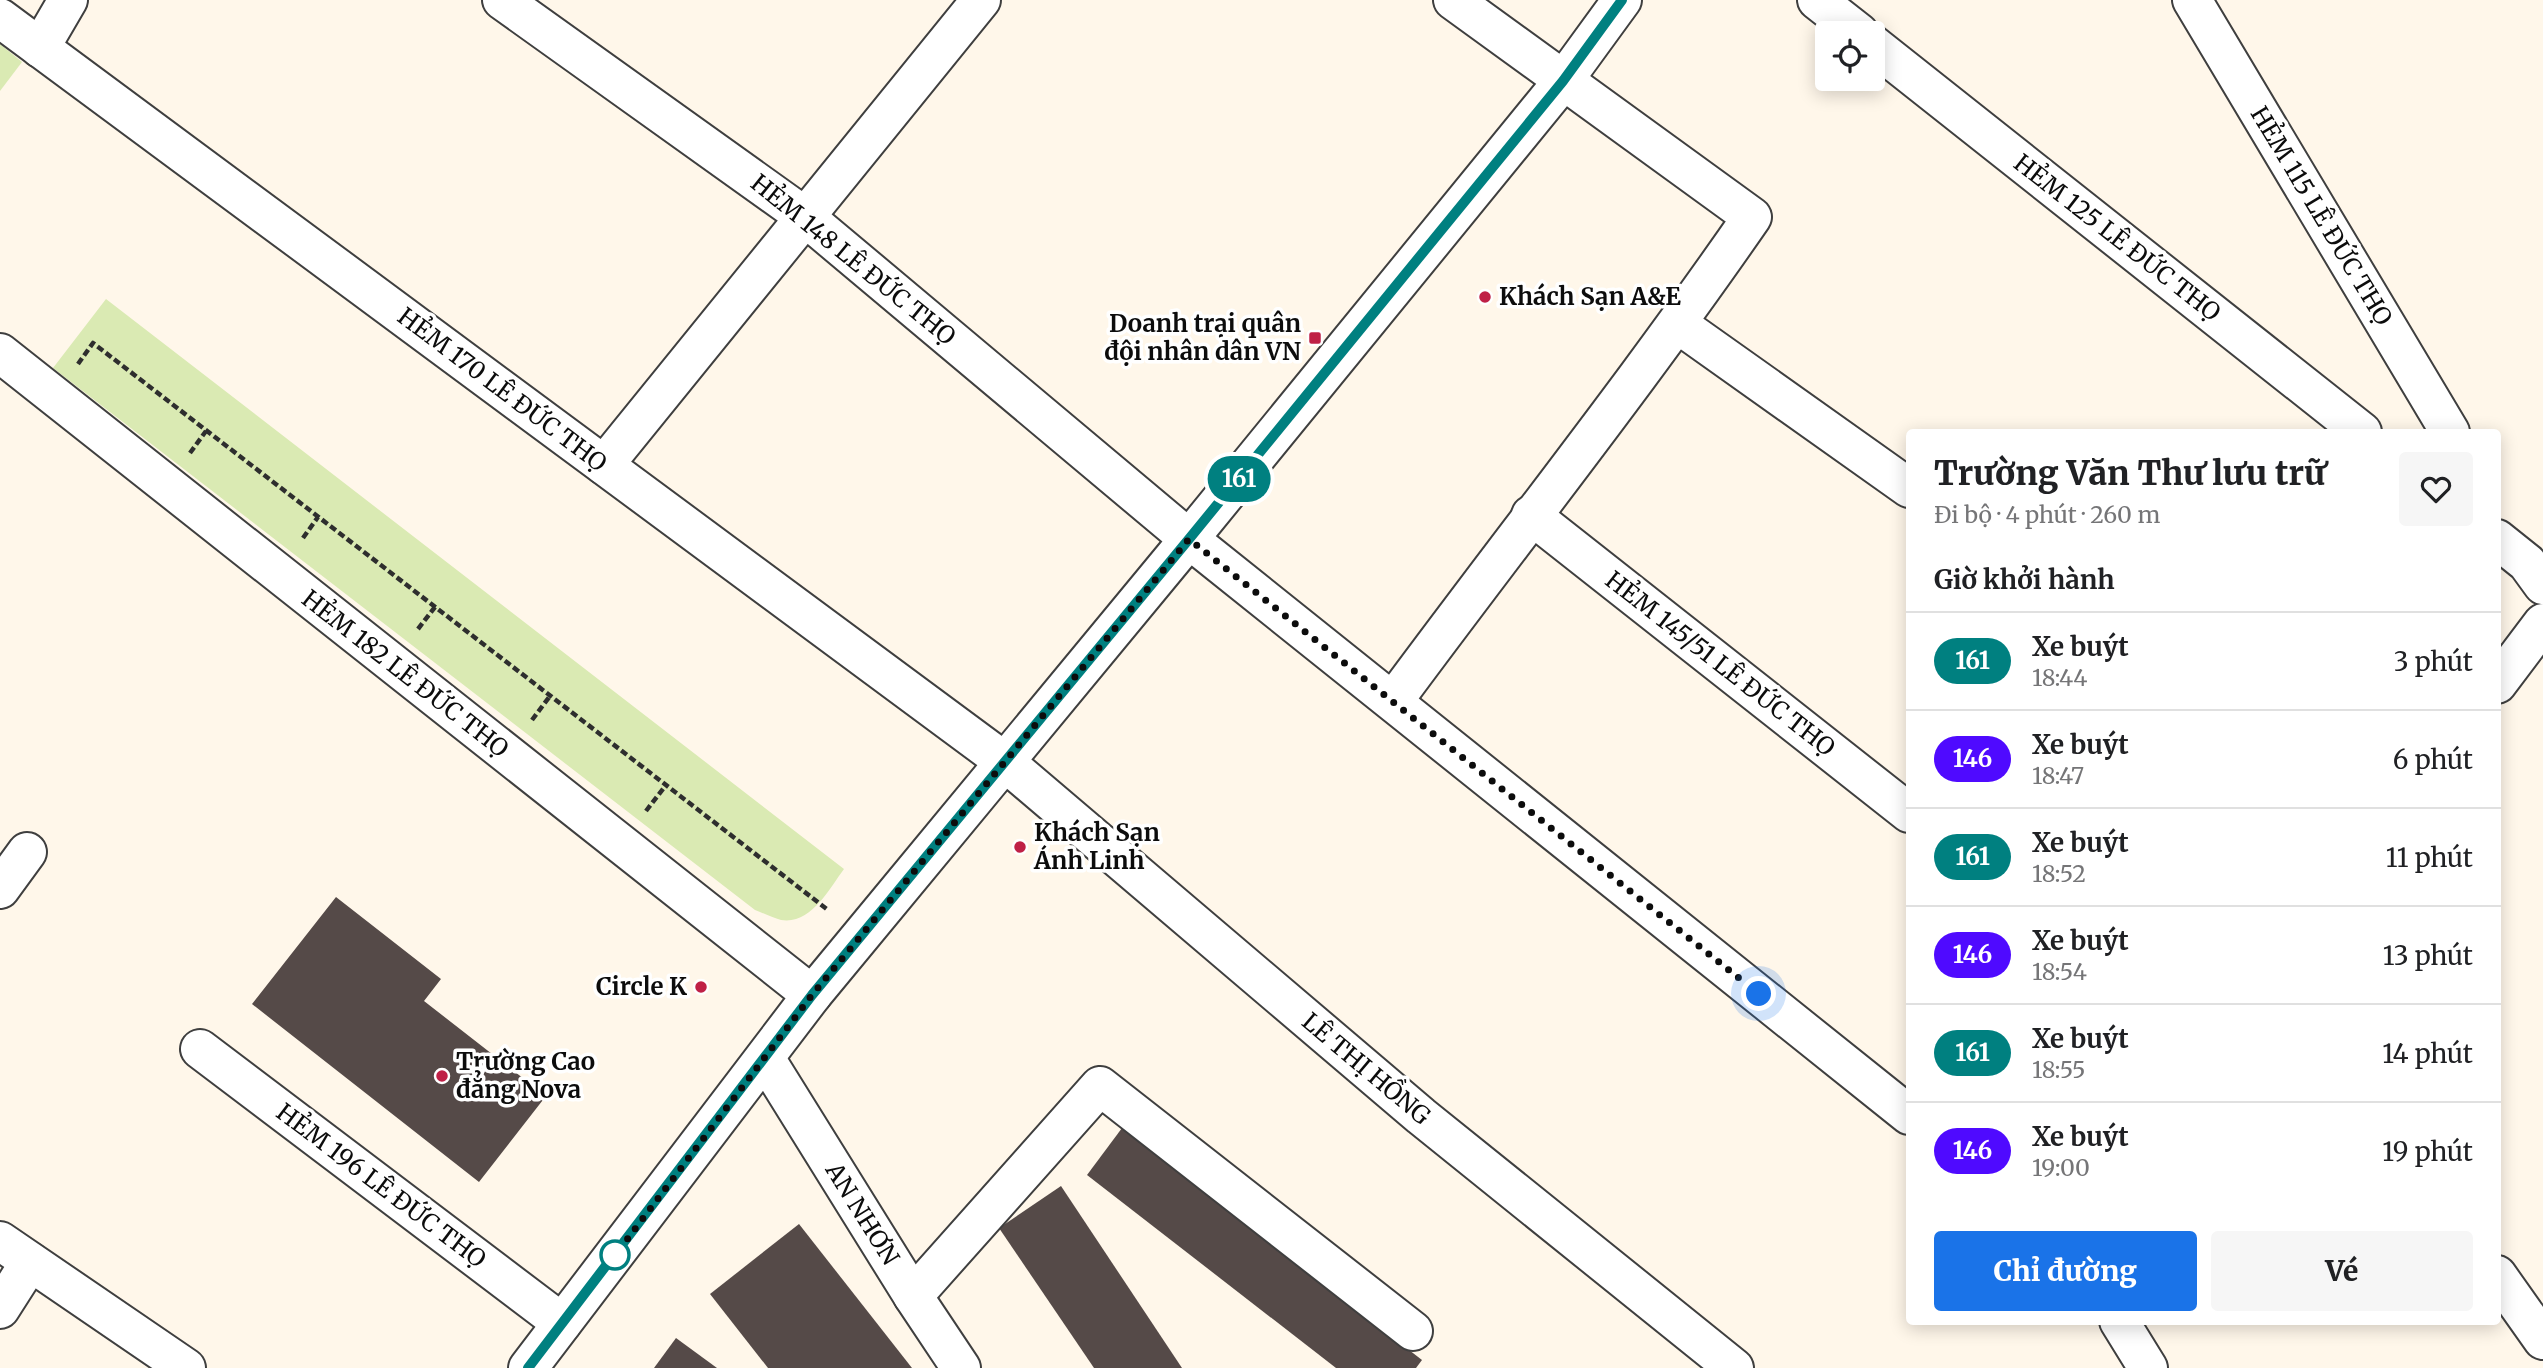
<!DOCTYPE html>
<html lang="vi">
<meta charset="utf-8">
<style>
:root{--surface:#fff;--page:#f6f6f6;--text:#202124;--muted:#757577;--line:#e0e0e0;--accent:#1a73e8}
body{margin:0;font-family:Merriweather,serif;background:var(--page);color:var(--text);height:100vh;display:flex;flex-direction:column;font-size:26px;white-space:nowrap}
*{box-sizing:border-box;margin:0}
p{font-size:23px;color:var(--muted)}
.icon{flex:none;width:38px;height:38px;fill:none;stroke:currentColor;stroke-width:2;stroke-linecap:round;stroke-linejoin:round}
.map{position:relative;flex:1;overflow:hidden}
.side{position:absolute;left:1906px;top:429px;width:595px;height:896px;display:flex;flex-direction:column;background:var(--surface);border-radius:7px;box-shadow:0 4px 18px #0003}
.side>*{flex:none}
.badge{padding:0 14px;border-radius:23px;font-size:24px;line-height:46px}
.tools{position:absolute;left:1815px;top:21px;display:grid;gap:14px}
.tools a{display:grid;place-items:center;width:70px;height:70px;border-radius:7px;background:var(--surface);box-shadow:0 4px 18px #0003;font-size:35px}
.you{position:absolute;width:35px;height:35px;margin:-18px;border:5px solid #fff;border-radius:50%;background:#1a73e8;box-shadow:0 0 0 10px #1a73e833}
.map>.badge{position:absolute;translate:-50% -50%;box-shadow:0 0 0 4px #fff}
h2{padding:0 28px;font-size:26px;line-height:63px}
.round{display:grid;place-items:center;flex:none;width:74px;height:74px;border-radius:7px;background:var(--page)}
.headline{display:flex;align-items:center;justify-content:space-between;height:119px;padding:0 28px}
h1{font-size:33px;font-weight:800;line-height:52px}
.primary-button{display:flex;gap:14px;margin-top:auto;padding:14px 28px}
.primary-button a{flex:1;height:80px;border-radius:7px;background:var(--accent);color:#fff;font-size:28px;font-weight:800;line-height:80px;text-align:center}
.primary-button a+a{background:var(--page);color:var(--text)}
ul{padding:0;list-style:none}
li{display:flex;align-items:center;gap:21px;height:98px;padding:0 28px;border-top:2px solid var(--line)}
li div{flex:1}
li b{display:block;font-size:26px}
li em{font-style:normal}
li .badge{min-width:77px;font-weight:700;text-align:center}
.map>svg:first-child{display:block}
</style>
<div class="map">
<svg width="2543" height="1368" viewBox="0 0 2543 1368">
<rect width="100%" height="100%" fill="#fff7ea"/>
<!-- green -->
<g fill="#daeab3">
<path d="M0,44L22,62L0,91Z"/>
<path d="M106,299L844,869C829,889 811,925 781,920C773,918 763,913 755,910L53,368Z"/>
</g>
<!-- building -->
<g fill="#554a48">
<path d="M336,897L441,979L424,1001L546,1096L479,1182L252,1004Z"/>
<path d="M1122,1128L1422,1360L1416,1368H1336L1087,1175Z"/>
<path d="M1061,1186L1182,1368H1094L999,1228Z"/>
<path d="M799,1224L912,1368H768L710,1294Z"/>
<path d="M676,1338L717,1368H654Z"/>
</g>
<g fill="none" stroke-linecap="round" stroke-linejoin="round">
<!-- minor casing -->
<g stroke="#3f3f3f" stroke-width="42">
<g id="minor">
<path d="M502,0L804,216L1189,539L1909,1115"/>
<path d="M1817,0L1859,33"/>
<path d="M2192,0L2450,432"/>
<path d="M0,18L1005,762L1421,1116L1734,1368"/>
<path d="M1872,44L2362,432"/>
<path d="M40,48L68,0"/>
<path d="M1678,324L1909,488"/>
<path d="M0,353L812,995"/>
<path d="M604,465L981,0"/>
<path d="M1531,515L1909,813"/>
<path d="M2497,539L2527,563L2543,585"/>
<path d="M2497,684L2543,623"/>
<path d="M1394,700C1513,539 1638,382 1752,217L1453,0"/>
<path d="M0,889L27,852"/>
<path d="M200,1049L562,1323"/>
<path d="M765,1058L913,1296L961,1368"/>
<path d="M0,1241L186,1368"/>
<path d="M2497,1275L2543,1340"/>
<path d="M913,1296L1100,1086L1413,1331"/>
<path d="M0,1309L30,1262"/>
<path d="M2119,1321L2148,1368"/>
<path d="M528,1368L812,995L1189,539L1563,81L1622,0"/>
</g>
</g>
<!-- path -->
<g stroke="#2e2e2e" stroke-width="4.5" stroke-dasharray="7 3.5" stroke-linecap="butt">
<path d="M78,364L93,343L828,910"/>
<path d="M190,453L206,431"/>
<path d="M303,538L318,517"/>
<path d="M418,629L435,607"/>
<path d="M532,720L550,696"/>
<path d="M646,811L666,785"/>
</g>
<!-- minor -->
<use href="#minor" stroke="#fff" stroke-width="38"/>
</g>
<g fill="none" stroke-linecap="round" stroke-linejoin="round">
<!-- line casing -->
<g stroke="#fff" stroke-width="16">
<path id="line" d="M528,1368L812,995L1189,539L1563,81L1622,0"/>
</g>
<!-- line -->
<use href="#line" stroke="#008080" stroke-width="10"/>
<!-- walk -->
<path stroke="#0c0c0c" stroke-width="7" stroke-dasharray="0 12.6" d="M615,1255L610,1262L812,995L1189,539L1759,994"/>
</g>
<!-- markers -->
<g fill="#bf2046" stroke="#fff" stroke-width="2.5">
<circle cx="1485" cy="297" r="7"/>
<rect x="1308" y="331" width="14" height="14" rx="3.5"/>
<circle cx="1020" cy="847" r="7"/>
<circle cx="701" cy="987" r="7"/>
<circle cx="442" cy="1076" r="7"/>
</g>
<circle fill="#fff" stroke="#008080" stroke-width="3.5" cx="615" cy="1255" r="14"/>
<g text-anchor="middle" stroke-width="7" stroke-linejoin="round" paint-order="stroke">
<!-- street labels -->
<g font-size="24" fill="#0c0c0c" stroke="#fff">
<text transform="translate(2321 216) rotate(59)" y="8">HẺM 115 LÊ ĐỨC THỌ</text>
<text transform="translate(2117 238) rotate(38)" y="8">HẺM 125 LÊ ĐỨC THỌ</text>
<text transform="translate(853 260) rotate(39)" y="8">HẺM 148 LÊ ĐỨC THỌ</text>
<text transform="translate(502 390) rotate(37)" y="8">HẺM 170 LÊ ĐỨC THỌ</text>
<text transform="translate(1720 664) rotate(38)" y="8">HẺM 145/51 LÊ ĐỨC THỌ</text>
<text transform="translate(405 674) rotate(38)" y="8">HẺM 182 LÊ ĐỨC THỌ</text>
<text transform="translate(1366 1069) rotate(40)" y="8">LÊ THỊ HỒNG</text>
<text transform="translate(381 1186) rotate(37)" y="8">HẺM 196 LÊ ĐỨC THỌ</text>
<text transform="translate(862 1214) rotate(58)" y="8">AN NHƠN</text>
</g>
<!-- poi labels -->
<g font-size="24" font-weight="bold" fill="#0c0c0c" stroke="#fff" text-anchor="start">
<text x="1499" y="305">Khách Sạn A&amp;E</text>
<text x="1301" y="332" text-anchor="end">Doanh trại quân<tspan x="1301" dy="28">đội nhân dân VN</tspan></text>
<text x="1034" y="841">Khách Sạn<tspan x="1034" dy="28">Ánh Linh</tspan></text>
<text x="687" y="995" text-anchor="end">Circle K</text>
<text x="456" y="1070">Trường Cao<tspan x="456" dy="28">đẳng Nova</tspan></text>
</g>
</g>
</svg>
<div class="tools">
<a><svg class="icon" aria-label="locate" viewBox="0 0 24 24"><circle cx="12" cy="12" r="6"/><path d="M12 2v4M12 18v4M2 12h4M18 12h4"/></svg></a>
</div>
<div class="you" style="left:1759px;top:994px"></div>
<b class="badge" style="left:1239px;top:479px;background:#008080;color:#fff">161</b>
<section class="side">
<div class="headline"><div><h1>Trường Văn Thư lưu trữ</h1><p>Đi bộ · 4 phút · 260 m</p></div><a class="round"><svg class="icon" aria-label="heart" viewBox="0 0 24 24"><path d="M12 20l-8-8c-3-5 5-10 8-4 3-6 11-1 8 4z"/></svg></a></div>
<h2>Giờ khởi hành</h2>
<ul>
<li><span class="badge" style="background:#008080;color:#fff">161</span><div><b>Xe buýt</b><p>18:44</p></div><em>3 phút</em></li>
<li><span class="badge" style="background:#4f0aff;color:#fff">146</span><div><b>Xe buýt</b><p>18:47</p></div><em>6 phút</em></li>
<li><span class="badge" style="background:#008080;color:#fff">161</span><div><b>Xe buýt</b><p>18:52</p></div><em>11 phút</em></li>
<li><span class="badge" style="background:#4f0aff;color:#fff">146</span><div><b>Xe buýt</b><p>18:54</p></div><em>13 phút</em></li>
<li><span class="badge" style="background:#008080;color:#fff">161</span><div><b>Xe buýt</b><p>18:55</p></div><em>14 phút</em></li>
<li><span class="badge" style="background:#4f0aff;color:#fff">146</span><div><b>Xe buýt</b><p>19:00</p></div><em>19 phút</em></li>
</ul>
<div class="primary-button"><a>Chỉ đường</a><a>Vé</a></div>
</section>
</div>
